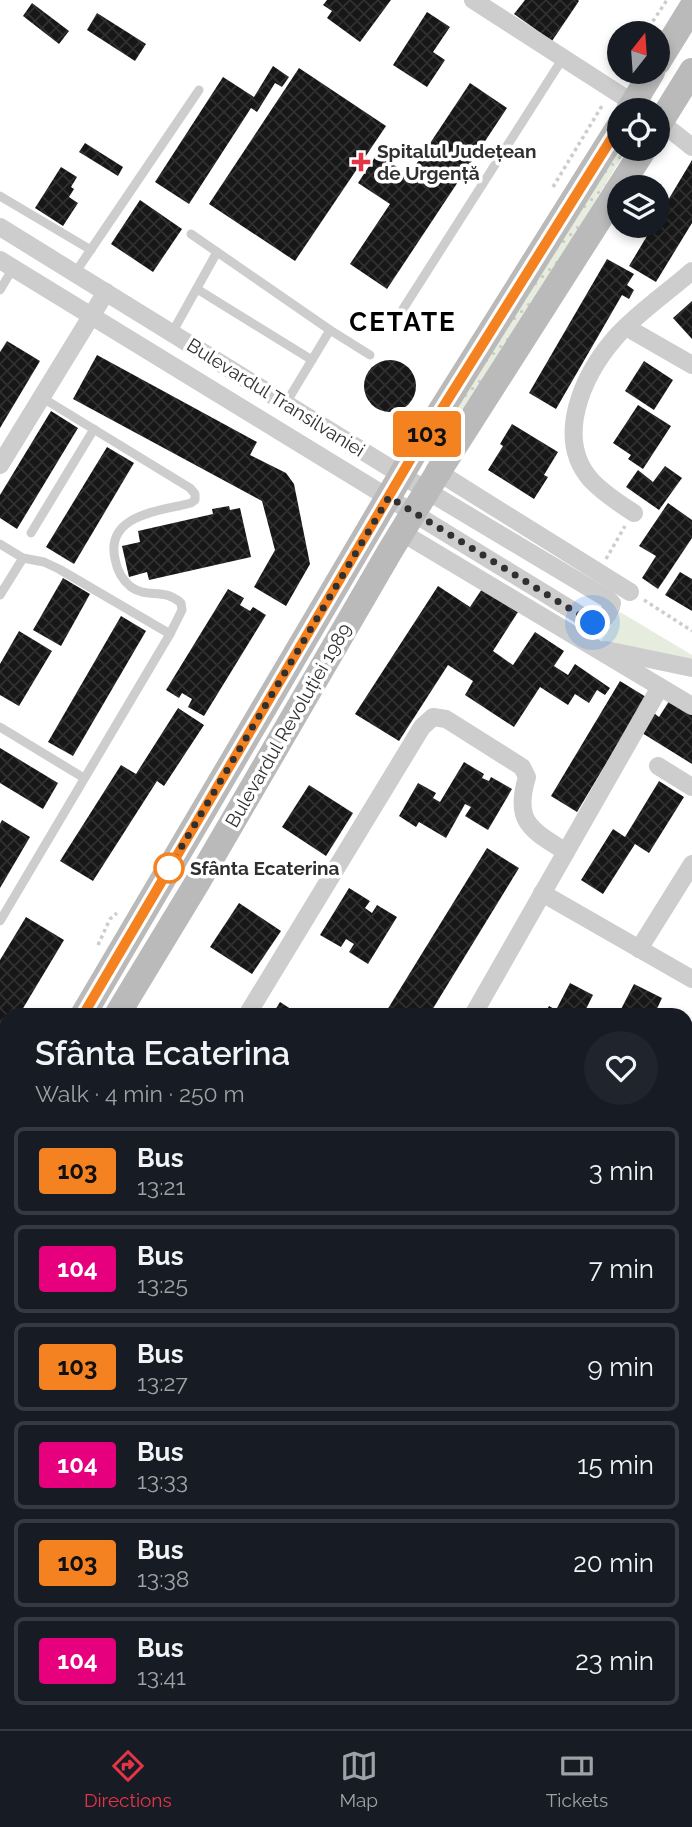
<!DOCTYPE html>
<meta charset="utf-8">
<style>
:root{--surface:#171b24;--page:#20242c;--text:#f1f3f6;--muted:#9ea1a6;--line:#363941;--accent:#e43547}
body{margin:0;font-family:Raleway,sans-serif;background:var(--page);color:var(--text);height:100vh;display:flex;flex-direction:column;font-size:26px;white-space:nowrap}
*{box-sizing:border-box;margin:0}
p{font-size:23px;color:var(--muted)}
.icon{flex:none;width:38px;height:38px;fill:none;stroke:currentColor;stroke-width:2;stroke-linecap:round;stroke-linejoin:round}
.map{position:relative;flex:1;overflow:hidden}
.details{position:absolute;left:0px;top:1008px;width:693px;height:721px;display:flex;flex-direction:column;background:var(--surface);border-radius:21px 21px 0 0;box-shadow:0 4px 10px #0003}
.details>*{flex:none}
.badge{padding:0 14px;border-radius:5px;font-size:24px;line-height:46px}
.needle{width:46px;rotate:17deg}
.fabs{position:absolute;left:607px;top:21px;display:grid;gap:14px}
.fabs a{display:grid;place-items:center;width:63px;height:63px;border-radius:50%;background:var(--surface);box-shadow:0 4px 10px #0003;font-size:35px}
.you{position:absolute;width:35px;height:35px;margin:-18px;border:5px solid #fff;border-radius:50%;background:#1a73e8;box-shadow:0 0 0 10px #1a73e833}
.map>.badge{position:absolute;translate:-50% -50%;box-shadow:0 0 0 4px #fff}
.round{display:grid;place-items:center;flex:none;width:74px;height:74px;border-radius:37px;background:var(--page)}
.summary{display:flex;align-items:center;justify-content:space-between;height:119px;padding:0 35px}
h1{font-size:33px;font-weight:600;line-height:52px}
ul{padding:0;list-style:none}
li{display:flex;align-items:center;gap:21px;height:88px;margin:0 14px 10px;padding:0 21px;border:4px solid var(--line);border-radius:10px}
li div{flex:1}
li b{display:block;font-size:26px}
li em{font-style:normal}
li .badge{min-width:77px;font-weight:700;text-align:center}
.menu{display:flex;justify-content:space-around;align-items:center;height:98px;border-top:2px solid var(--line);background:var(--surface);font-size:19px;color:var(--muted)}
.menu a{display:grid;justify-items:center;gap:4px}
.menu .active{color:var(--accent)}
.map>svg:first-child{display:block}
</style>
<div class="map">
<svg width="692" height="1729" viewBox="0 0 692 1729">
<defs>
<pattern id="grass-dots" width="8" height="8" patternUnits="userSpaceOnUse" patternTransform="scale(1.75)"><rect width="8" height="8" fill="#e7edde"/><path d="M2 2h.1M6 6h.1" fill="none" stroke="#c6ccbf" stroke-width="1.8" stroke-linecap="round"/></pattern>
<pattern id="building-cross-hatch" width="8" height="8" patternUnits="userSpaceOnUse" patternTransform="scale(1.75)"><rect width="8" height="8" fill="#171717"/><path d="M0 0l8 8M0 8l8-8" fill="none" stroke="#303030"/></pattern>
</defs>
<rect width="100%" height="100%" fill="#fff"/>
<!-- grass -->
<path fill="url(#grass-dots)" d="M620,149H627L439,455L430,450Z"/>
<!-- park -->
<path fill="#e7edde" d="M620,612L692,655V662L600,643Z"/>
<!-- building -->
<g fill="url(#building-cross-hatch)">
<path d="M327,0H391L360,42L327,18L332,11L323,5Z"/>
<path d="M525,0H578L579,1L552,41L514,14Z"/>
<path d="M32,3L69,31L59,44L23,16Z"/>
<path d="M427,12L450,27L433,52L445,60L427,87L393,65Z"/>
<path d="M97,13L146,44L135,61L87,30Z"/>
<path d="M273,66L289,77L282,87L275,83L257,112L251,108L189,204L155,182L223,77L254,97Z"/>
<path d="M299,68L386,126L295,261L209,204Z"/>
<path d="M470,83L507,108L387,289L350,264L390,204L358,183L377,154L409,175Z"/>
<path d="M85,143L123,167L118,176L79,152Z"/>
<path d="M692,160V223L656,282L629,266L653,226H658V217Z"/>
<path d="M61,167L77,177L71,187L74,189L69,197L78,203L63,226L35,208Z"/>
<path d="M140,200L182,229L153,272L111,244Z"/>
<path d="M607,259L634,274L627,285L634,290L629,299L622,295L556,409L529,393Z"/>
<path d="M692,301V339L673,318Z"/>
<path d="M7,341L40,361L0,428V352Z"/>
<path d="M97,355L257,442L250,455L286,473L294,484L310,564L286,606L254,587L275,550L262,501L73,399Z"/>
<circle cx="390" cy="386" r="26"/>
<path d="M644,361L673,380L654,410L625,391Z"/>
<path d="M638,405L671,426L643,469L628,459L631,455L613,443Z"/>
<path d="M51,411L78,428L17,529L0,518V495Z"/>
<path d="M512,424L558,452L544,475L548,477L534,499L488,470L503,446L500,444Z"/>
<path d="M107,447L134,463L74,564L46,547Z"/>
<path d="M665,466L682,478L659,510L626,487L638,470L653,482Z"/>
<path d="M668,503L692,520V538L658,589L642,578L656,556L639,546Z"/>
<path d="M229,506L230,510L240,508L251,557L149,580L147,572L129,577L122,546L140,542L138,531L213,514L212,509Z"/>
<path d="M680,572L692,579V611L665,595Z"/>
<path d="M63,578L90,594L61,646L33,630Z"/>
<path d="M438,586L470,607L482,589L518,612L493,651L513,665L535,632L564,651L554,666L568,675L575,664L610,688L605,695L597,690L589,703L575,694L568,705L540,687L514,727L465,695L473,681L448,665L399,741L355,714Z"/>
<path d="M228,589L244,598L240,605L250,611L253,607L266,615L204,716L188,707L192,699L182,693L179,698L166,690Z"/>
<path d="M121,616L146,631L73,756L48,742Z"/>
<path d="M19,631L52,651L19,706L0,695V664Z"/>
<path d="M620,681L646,697L577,812L551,796Z"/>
<path d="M671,698L692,711V764L642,733L654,713L659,717Z"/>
<path d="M178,708L204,725L164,786L157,781L93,881L60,861L121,765L136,774Z"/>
<path d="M0,748L58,783L43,809L0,783Z"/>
<path d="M464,762L484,774L482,778L489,781L491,777L512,789L488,830L465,816L471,807L465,804L446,838L419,822L416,827L399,816L418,783L436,793L433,798L440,802Z"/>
<path d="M659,781L684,797L649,853L635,844L603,894L581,880L613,829L625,837Z"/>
<path d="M309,785L353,813L326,856L282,827Z"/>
<path d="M2,820L30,837L0,888V824Z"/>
<path d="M487,848L519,868L429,1015H384Z"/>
<path d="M349,888L370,901L365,908L372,913L377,905L397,917L368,964L349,952L354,944L346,939L341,947L320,935Z"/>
<path d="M239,903L281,931L252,974L210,947Z"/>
<path d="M26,917L64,940L19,1015H7V1035L0,1047V960Z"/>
<path d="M570,983L593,995L583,1015H544L549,1006L556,1010Z"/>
<path d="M634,984L662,998L654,1015H618Z"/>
<path d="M280,1002L300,1015H272Z"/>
<path d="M0,1279L7,1283V1320L0,1317Z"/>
<path d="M688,1346L692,1348V1451L686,1447V1349Z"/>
<path d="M7,1360V1403L0,1399V1371Z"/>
<path d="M691,1595H692V1667L686,1666V1614Z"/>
<path d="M82,1722H129L135,1726L133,1729H116L113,1727L111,1729H88L80,1724Z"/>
<path d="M332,1722H355L366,1729H335L337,1725Z"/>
<path d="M484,1722H509L520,1729H492L493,1727Z"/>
</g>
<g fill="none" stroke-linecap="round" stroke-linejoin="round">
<!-- path -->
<g stroke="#cdcdcd" stroke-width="3.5" stroke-dasharray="3.5 3.5" stroke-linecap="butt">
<path d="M645,33L667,0"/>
<path d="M553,187L603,104"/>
<path d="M606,559L625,526"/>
<path d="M644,600L692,631"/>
<path d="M98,945L110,919L117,913"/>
</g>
<!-- lane -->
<g stroke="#cdcdcd" stroke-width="9">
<path d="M0,196L91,250"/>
<path d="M191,234L330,330L370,355"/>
<path d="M75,273L199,90"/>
<path d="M197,289L312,360"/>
<path d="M0,290L13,268"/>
<path d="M403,309L563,58"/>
<path d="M172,333L217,252"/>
<path d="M286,403L330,330"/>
<path d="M31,533L94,429"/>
<path d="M0,544L23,558L44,562L59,569L170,634"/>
<path d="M0,595L23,558"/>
<path d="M0,727L84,778"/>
<path d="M0,921L170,634L182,610L181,603C163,587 148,599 131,587C122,580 117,570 115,559C105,514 161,511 191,503L195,500V494L190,488L41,397"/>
</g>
<!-- street -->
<g stroke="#cdcdcd" stroke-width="18">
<path d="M473,0L641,108"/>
<path d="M658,120L692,147"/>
<path d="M0,227L429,492L608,599L612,603C611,612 605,619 599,624L593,623L0,260"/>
<path d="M626,327L692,365"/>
<path d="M0,465L106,292"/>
<path d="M438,472L630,592"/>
<path d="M634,513C619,503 604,494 591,480C554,438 583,375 615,338C636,314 667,293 692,271"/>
<path d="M401,532L692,706"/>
<path d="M606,650L692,668"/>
<path d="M658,766L692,787"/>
<path d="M542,893L692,979"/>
<path d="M639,949L692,864"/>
<path d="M247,1015L422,727L433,717L446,719L522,767L527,777C513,823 532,830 566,852"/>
<path d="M473,1015L660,687"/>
<path d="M0,1089L7,1093"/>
<path d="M686,1233L692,1237"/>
<path d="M686,1294L692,1284"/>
<path d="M42,1729L46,1722"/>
<path d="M407,1729L411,1722"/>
</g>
<!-- secondary -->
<g stroke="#bababa" stroke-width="26">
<path d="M658,62L692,7"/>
<path d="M629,110L652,72"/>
<path d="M658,126L692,71"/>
<path d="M438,472L644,149"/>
<path d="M83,1015L413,455L620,125"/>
<path d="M117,1015L197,883L390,551L439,471"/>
<path d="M0,1162L7,1146"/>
<path d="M0,1193L7,1185"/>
<path d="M686,1501L692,1503"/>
</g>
</g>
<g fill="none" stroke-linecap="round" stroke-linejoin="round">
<!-- line casing -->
<g stroke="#fff" stroke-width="16">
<path id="line" d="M83,1015L413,455L620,125"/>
</g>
<!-- line -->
<use href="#line" stroke="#f58220" stroke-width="10"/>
<!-- walk -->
<path stroke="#303030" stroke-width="7" stroke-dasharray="0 12.6" d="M169,868L389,497L593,623"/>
</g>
<!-- markers -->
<path fill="#e43547" stroke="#fff" stroke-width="2.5" d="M357.5 151.5h7v7h7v7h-7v7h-7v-7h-7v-7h7z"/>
<circle fill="#fff" stroke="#f58220" stroke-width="3.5" cx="169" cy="868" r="14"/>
<g text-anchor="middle" stroke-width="7" stroke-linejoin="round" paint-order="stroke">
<!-- poi labels -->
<g font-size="19" font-weight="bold" fill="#303030" stroke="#fff" text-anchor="start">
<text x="377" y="158">Spitalul Județean<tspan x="377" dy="22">de Urgență</tspan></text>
</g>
<!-- street labels -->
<g font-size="19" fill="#303030" stroke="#fff">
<text transform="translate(276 397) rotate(32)" y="7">Bulevardul Transilvaniei</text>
<text transform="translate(288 725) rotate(-60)" y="7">Bulevardul Revoluției 1989</text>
</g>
<!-- stop labels -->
<g font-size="19" font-weight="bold" fill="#303030" stroke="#fff" text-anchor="start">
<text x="190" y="875">Sfânta Ecaterina</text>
</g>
<!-- district labels -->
<g font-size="26" font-weight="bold" letter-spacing="2" fill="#000" stroke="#fff">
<text x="403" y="331">CETATE</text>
</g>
</g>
</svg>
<div class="fabs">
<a><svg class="needle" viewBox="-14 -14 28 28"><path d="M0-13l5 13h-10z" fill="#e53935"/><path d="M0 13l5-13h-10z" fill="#9ea1a6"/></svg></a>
<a><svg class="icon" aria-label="locate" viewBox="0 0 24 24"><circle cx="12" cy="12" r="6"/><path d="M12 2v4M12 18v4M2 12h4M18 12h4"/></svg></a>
<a><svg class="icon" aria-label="layers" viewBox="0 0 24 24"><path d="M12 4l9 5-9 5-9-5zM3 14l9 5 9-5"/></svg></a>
</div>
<div class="you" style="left:593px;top:623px"></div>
<b class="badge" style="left:427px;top:434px;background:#f58220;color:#111">103</b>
<section class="details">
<div class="summary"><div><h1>Sfânta Ecaterina</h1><p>Walk · 4 min · 250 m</p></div><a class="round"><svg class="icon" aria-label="heart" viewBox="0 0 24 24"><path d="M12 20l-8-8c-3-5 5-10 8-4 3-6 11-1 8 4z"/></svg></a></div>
<ul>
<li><span class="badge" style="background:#f58220;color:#111">103</span><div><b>Bus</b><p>13:21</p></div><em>3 min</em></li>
<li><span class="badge" style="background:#e6007e;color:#fff">104</span><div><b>Bus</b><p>13:25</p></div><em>7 min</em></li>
<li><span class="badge" style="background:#f58220;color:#111">103</span><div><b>Bus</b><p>13:27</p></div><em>9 min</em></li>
<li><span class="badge" style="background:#e6007e;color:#fff">104</span><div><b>Bus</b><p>13:33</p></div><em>15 min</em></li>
<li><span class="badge" style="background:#f58220;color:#111">103</span><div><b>Bus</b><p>13:38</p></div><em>20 min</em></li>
<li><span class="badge" style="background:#e6007e;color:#fff">104</span><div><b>Bus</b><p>13:41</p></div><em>23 min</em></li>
</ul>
</section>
</div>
<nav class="menu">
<a class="active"><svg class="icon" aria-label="directions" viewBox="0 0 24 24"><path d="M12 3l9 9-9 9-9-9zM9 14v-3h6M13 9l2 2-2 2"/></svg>Directions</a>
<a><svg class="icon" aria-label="map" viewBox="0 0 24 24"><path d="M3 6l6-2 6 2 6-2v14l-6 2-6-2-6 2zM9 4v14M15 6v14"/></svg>Map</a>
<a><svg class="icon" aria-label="tickets" viewBox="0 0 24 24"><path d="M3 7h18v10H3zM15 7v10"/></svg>Tickets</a>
</nav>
